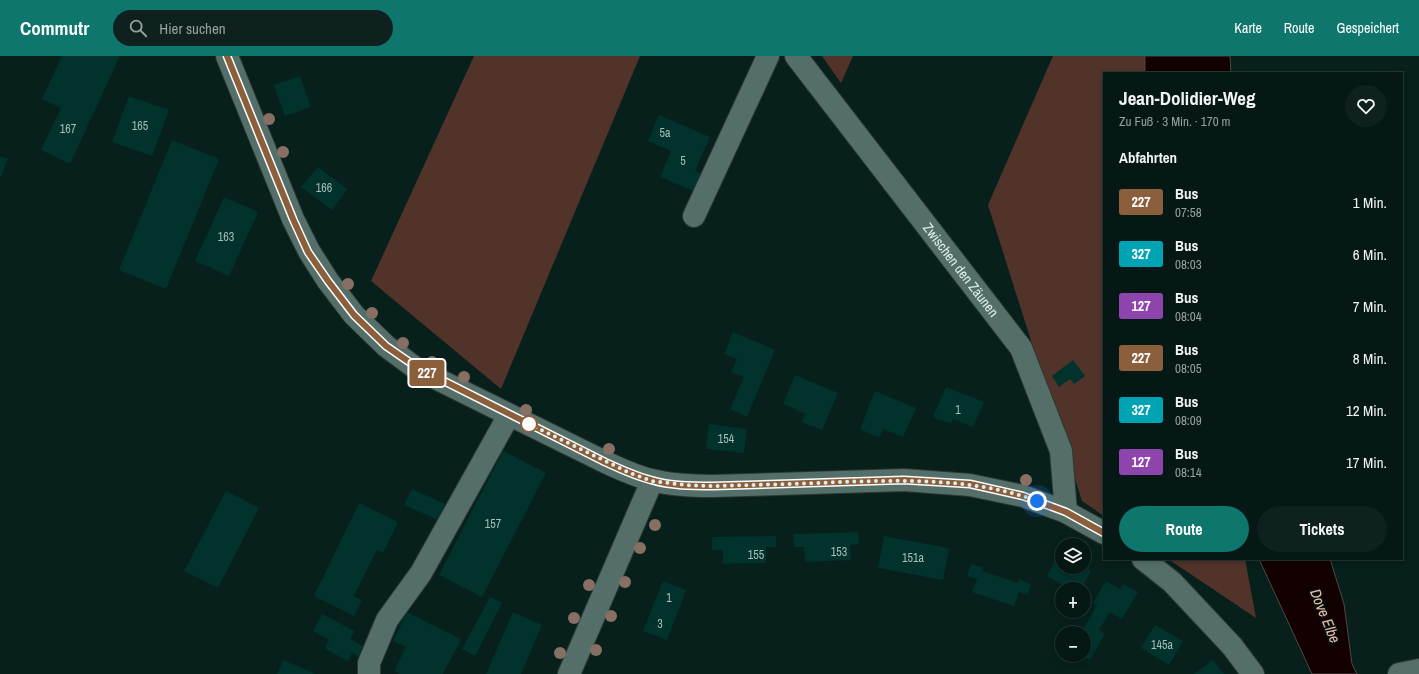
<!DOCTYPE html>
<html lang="de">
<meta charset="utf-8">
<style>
:root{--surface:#051815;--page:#0e211e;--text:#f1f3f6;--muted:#97a0a0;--line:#263734;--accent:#0f766e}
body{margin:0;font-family:"Archivo Narrow",sans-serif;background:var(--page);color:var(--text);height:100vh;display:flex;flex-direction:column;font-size:15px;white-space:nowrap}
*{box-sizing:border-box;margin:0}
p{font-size:13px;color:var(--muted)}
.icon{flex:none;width:22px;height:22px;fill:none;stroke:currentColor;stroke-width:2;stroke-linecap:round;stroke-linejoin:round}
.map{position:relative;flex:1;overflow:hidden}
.sheet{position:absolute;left:1103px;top:16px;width:300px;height:488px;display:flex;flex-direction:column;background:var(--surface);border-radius:0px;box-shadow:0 2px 6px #0003,0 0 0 1px var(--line)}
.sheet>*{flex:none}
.badge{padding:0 8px;border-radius:3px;font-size:14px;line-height:26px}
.buttons{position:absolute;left:1055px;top:482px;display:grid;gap:8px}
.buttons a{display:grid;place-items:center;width:36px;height:36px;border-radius:50%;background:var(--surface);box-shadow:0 2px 6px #0003,0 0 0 1px var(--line);font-size:20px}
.you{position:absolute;width:20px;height:20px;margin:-10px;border:3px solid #fff;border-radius:50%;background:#1a73e8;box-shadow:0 0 0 6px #1a73e833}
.map>.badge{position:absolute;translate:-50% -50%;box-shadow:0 0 0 2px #fff}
h2{padding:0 16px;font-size:15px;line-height:36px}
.round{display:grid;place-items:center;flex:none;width:42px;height:42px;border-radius:21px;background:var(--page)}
.head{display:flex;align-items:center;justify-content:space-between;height:68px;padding:0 16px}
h1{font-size:19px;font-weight:700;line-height:30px}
.cta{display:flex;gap:8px;margin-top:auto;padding:8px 16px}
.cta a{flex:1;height:46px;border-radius:24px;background:var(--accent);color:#fff;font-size:16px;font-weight:700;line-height:46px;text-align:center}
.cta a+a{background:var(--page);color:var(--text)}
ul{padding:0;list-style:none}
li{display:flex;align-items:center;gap:12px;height:52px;padding:0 16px}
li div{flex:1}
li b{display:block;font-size:15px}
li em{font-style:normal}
li .badge{min-width:44px;font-weight:700;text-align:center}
header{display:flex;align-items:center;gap:24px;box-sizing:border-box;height:56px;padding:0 20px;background:var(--accent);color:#fff}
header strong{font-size:19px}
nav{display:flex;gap:22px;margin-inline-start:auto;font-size:14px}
.search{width:280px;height:36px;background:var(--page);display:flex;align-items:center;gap:10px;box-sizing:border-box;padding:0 14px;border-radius:22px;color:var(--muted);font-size:15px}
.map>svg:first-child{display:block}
</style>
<header>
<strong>Commutr</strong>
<div class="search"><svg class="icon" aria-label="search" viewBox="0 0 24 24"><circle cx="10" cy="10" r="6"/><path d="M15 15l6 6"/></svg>Hier suchen</div>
<nav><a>Karte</a><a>Route</a><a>Gespeichert</a></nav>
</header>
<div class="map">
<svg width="1419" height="618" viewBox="0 0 1419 618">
<rect width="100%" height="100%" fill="#07201c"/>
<!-- green -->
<g fill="#52332a">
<path d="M474,0H640L501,333L371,225Z"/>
<path d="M822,0H853L841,27Z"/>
<path d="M1053,0H1150L1154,17H1104V460L1082,445L988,149Z"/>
<path d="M1168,503H1245L1256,562Z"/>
</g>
<!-- water -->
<g fill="#130000" stroke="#504746">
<path d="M1145,0H1230L1231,17H1145Z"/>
<path d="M1259,503H1330L1344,548L1352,608L1357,618H1312Z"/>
</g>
<!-- building -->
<g fill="#01322c">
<path d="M62,0H120L70,108L41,94L61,52L42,43Z"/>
<path d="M300,20L311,51L285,60L274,29Z"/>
<path d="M129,40L169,54L152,100L112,86Z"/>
<path d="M659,59L710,81L695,115L704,118L696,136L660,121L671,95L648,85Z"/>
<path d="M172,84L219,103L166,233L119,214Z"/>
<path d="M0,100L8,103L0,123Z"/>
<path d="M318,111L347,133L332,154L301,131Z"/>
<path d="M224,141L258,156L229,220L195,205Z"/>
<path d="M733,276L775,294L747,361L730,353L744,321L731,316L737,303L724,298Z"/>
<path d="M1073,304L1085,320L1074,328L1070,323L1059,331L1052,320Z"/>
<path d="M795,319L838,337L822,374L802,366L805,358L783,348Z"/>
<path d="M946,331L984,346L973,371L953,363L951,368L933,361Z"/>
<path d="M875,335L916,352L903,381L883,373L879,382L860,373Z"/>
<path d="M709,368L747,373L744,397L706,393Z"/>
<path d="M503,395L546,417L482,541L439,519Z"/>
<path d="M412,433L445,448L438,464L404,449Z"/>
<path d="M226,435L259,452L218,532L184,515Z"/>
<path d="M359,447L398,466L383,497L377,494L354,540L362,544L354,560L314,540Z"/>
<path d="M858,476L859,488L850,489L851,504L805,506L804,491H794L793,478Z"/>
<path d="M776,480V491H766V507L723,508V494H712V481Z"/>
<path d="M884,480L949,492L943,524L878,512Z"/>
<path d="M1059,497L1062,498V511H1085L1091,515L1081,533H1070L1047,520Z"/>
<path d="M971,508L983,511L982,515L1018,527L1019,523L1031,528L1028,539L1019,536L1014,550L972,536L977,523L967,520Z"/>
<path d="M663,525L686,534L667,584L643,575Z"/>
<path d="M1106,525L1120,533L1123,528L1138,536L1122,563L1110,556L1099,574L1105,578L1090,604L1081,599H1084V577H1081L1097,549L1093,547Z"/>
<path d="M490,541L502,547L475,600L462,593Z"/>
<path d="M407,556L461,583L443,618H400L394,615L406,591L393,585Z"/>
<path d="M513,556L542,569L521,618H486Z"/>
<path d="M322,558L355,575L350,583L369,593L364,603L352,597L348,605L325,593L329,584L313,575Z"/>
<path d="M1155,569L1183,585L1169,609L1141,592Z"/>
<path d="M283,604L316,618H277Z"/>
<path d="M1213,604L1224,618H1194Z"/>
</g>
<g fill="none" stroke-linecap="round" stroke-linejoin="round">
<!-- minor casing -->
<g stroke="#2d3734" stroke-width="24">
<g id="minor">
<path d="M227,0L293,163L309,195L328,225L354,259L386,290L417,313L605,406C620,413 635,420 651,424C671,429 692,430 713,430L904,424L970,429L1023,440L1066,456L1104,477"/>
<path id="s1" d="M796,0L1021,292L1061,395L1066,456"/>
<path d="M694,160L768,0"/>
<path d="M1143,503L1172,526L1232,590L1253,618"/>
<path d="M369,618V607L387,564L421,517L509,359"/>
<path d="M569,618L652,425"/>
<path d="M1399,618L1419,614"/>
</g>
</g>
<!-- minor -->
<use href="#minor" stroke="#546f69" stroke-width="22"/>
</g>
<!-- trees -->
<g fill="#876f63">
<circle cx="269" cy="63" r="6"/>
<circle cx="283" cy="96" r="6"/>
<circle cx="348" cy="228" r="6"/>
<circle cx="372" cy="257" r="6"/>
<circle cx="403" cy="287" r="6"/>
<circle cx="432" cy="306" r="6"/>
<circle cx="464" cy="321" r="6"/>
<circle cx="526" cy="354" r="6"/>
<circle cx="609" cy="393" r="6"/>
<circle cx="1026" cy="424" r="6"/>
<circle cx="655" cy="469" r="6"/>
<circle cx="640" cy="492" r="6"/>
<circle cx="625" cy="526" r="6"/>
<circle cx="589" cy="529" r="6"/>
<circle cx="611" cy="560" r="6"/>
<circle cx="574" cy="562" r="6"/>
<circle cx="596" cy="594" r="6"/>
<circle cx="560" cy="597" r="6"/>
</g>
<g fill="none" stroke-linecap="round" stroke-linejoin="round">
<!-- line casing -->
<g stroke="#fff" stroke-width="9">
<path id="line" d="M227,0L293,163L308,196L328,225L354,259L386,290L418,312L605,406C620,413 635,420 651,424C671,430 692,430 713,430L904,424L970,428L1023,440L1066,456L1104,477"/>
</g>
<!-- line -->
<use href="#line" stroke="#8b5e3c" stroke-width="6"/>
<!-- walk -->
<path stroke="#dfedea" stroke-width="4" stroke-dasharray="0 7.2" d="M529,368L630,417L652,425L685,429L713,430C755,429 798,428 841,426C906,424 975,422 1037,445"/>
</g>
<!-- markers -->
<circle fill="#fff" stroke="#8b5e3c" stroke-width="2" cx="529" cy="368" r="8"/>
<g text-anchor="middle" stroke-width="3" stroke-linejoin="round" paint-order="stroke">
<!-- number labels -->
<g font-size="12" fill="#a8beba">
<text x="140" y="74">165</text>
<text x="68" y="77">167</text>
<text x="665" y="81">5a</text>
<text x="683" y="109">5</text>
<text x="324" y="136">166</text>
<text x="226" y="185">163</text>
<text x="958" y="358">1</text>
<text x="726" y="387">154</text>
<text x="493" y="472">157</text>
<text x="839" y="500">153</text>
<text x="756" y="503">155</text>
<text x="913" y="506">151a</text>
<text x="669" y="546">1</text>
<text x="660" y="572">3</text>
<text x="1162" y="593">145a</text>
</g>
<!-- street labels -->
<g font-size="14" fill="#dfedea" stroke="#001713">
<text dy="5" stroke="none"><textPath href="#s1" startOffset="270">Zwischen den Zäunen</textPath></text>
</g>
<!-- water labels -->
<g font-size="15" font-style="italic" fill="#fab9a7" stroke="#001713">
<text transform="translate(1325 560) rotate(68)" y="5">Dove Elbe</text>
</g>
</g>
</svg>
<div class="buttons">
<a><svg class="icon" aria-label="layers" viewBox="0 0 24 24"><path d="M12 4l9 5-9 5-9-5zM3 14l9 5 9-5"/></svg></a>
<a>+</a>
<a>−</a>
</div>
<div class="you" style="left:1037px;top:445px"></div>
<b class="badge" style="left:427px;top:317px;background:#8b5e3c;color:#fff">227</b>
<section class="sheet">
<div class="head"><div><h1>Jean-Dolidier-Weg</h1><p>Zu Fuß · 3 Min. · 170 m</p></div><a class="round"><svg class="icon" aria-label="heart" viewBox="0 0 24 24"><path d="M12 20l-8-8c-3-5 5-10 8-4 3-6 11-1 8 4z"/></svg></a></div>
<h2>Abfahrten</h2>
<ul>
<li><span class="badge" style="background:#8b5e3c;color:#fff">227</span><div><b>Bus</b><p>07:58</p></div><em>1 Min.</em></li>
<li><span class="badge" style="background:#00a3b4;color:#fff">327</span><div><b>Bus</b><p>08:03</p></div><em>6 Min.</em></li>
<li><span class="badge" style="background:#8e44ad;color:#fff">127</span><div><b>Bus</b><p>08:04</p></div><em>7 Min.</em></li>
<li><span class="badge" style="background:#8b5e3c;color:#fff">227</span><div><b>Bus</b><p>08:05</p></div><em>8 Min.</em></li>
<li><span class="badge" style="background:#00a3b4;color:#fff">327</span><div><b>Bus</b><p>08:09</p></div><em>12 Min.</em></li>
<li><span class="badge" style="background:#8e44ad;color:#fff">127</span><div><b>Bus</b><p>08:14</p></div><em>17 Min.</em></li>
</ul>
<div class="cta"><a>Route</a><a>Tickets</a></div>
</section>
</div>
